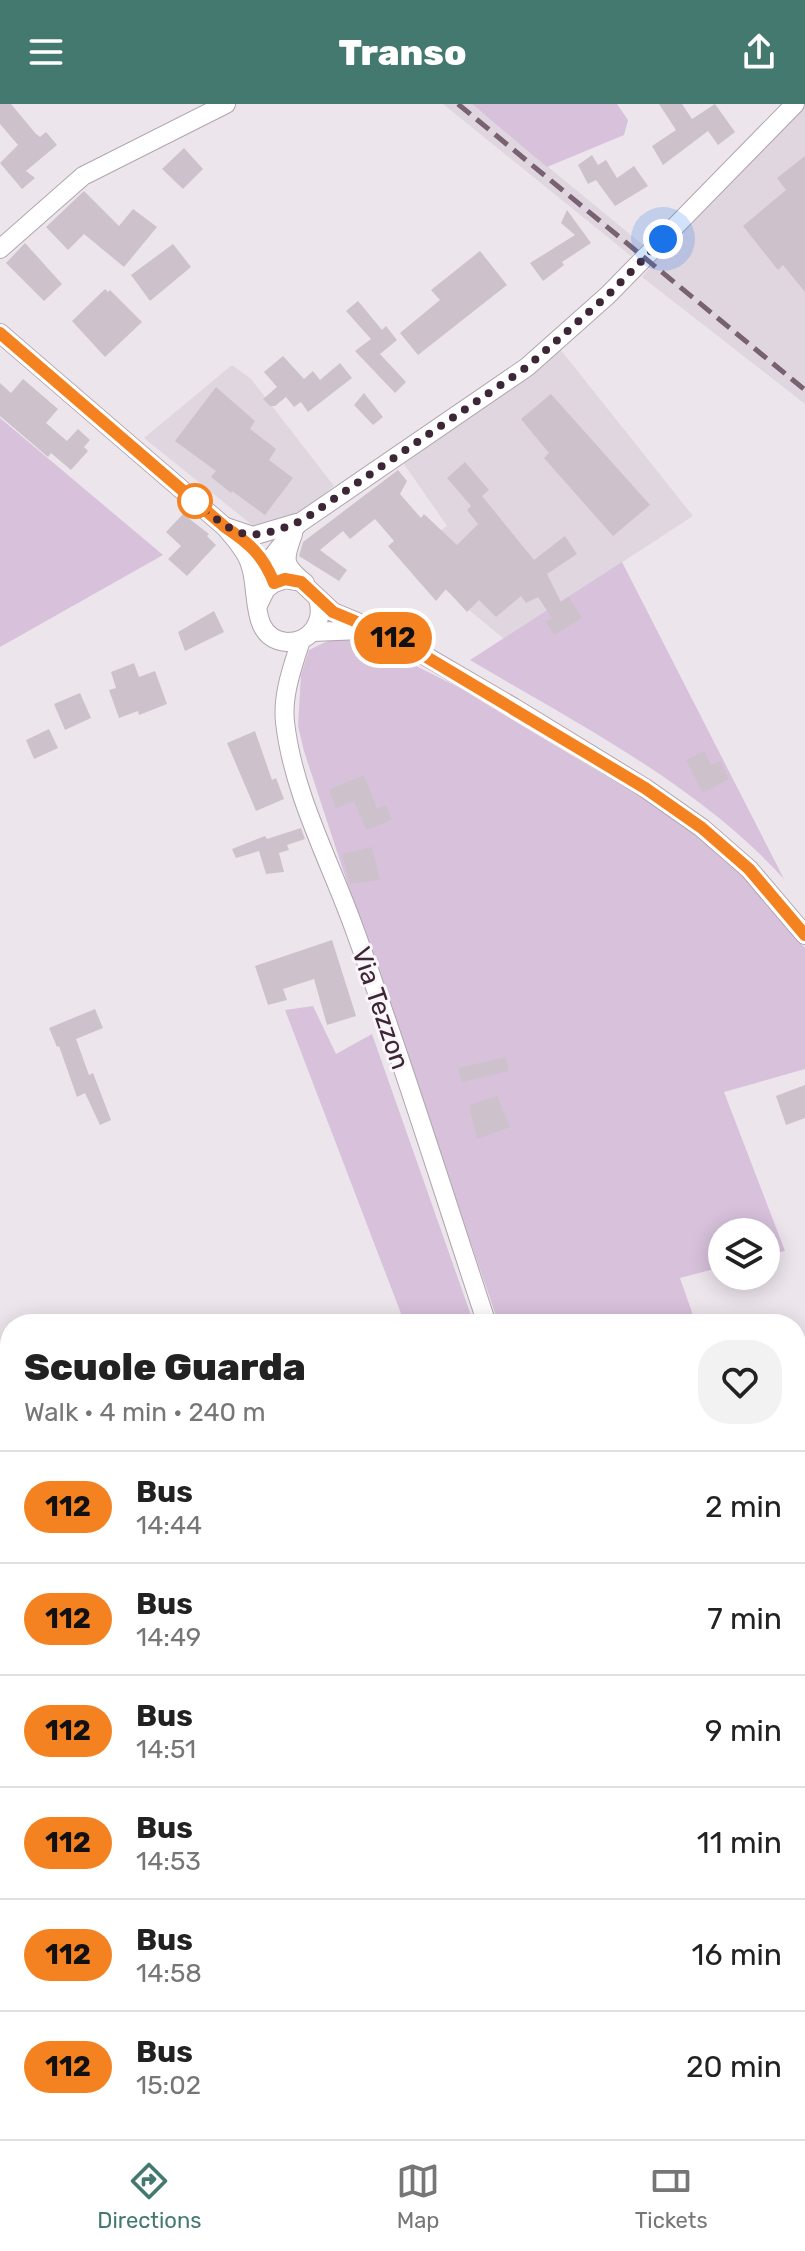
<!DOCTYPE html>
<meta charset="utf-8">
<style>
:root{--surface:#fff;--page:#f2f2f2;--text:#222;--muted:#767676;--line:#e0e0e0;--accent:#44796f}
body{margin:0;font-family:Rubik,sans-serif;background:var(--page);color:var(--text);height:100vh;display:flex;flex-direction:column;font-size:30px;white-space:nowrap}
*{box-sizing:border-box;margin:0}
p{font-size:26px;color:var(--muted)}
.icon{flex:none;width:44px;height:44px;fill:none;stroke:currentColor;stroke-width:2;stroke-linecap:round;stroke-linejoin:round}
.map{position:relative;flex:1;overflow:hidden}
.drawer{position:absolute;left:0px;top:1210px;width:806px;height:826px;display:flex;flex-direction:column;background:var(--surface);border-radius:32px 32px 0 0;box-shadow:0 4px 20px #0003}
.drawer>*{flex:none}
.badge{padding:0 16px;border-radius:26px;font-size:28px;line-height:52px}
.controls{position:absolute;left:708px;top:1114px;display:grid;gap:16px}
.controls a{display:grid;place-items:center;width:72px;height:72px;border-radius:50%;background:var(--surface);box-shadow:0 4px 20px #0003;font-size:40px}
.you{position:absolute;width:40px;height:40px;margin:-20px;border:6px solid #fff;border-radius:50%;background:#1a73e8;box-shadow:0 0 0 12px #1a73e833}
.map>.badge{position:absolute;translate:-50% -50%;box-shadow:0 0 0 4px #fff}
.round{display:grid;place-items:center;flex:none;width:84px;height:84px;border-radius:32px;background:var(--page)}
.overview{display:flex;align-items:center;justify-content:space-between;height:136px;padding:0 24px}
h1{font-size:38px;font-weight:800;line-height:60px}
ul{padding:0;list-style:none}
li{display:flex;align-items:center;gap:24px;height:112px;padding:0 24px;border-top:2px solid var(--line)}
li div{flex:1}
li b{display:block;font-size:30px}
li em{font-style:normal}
li .badge{min-width:88px;font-weight:700;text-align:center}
header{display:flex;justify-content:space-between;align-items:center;height:104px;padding:0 24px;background:var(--accent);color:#fff;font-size:36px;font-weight:800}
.tabs{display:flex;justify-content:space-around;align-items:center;height:112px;border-top:2px solid var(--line);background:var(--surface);font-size:22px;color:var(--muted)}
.tabs a{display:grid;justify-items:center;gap:4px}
.tabs .selected{color:var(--accent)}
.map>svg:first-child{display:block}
</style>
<header><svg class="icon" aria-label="menu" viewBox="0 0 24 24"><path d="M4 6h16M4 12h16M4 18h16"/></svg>Transo<svg class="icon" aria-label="share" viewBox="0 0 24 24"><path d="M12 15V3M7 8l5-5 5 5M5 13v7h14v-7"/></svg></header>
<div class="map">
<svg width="805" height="2035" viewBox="0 0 805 2035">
<rect width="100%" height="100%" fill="#ede5ec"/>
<!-- built -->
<g fill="#e0d6df">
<path d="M443,0H472L643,141L631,152Z"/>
<path d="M805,1V300L642,173L679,130Z"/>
<path d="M560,245L693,412L504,535L404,452L447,422L404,360Z"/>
<path d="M232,261L251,275L334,382L267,433L144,334Z"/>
</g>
<!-- green -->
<g fill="#d7c1db">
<path d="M472,0H617L628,16L624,31L547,63Z"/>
<path d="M0,314L163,451L0,543Z"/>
<path d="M622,458L784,775C699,681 579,621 470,556Z"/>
<path d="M332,535L368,538L460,584L669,710L714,744L757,786L805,844V965L724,988L785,1147L766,1151V1128H722V1163L680,1174L696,1220H499L383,888L304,647L298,622L301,571L309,546Z"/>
<path d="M313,902L336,950L372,930L474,1220H405L285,906Z"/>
<path d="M0,1943L10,1964V2026H39L42,2035H0Z"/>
</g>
<!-- building -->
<g fill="#cdc2cc">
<path d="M0,0H11L36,30L40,33L46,28L57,41L26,67L35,74L22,85L0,59L18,41L0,20Z"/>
<path d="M659,0H682L692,15L715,0L735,28L718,41L708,27L663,61L652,42L676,26Z"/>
<path d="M184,44L203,65L183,85L162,65Z"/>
<path d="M592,51L598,61L606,56L617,74L634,62L648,82L615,102L596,76L588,80L578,61Z"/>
<path d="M805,52V188L783,161L778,166L743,122L786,86L777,74Z"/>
<path d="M84,87L119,122L133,105L157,123L124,163L84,130L68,146L46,123Z"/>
<path d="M567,106L591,139L562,158L564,161L543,177L530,159L575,131L561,119Z"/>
<path d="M25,139L62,180L44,197L6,159Z"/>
<path d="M173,140L191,163L150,197L131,171Z"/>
<path d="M480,147L507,181L418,251L400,229L440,196L431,186Z"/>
<path d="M105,185L108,188L110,186L142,218L105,253L72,217Z"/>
<path d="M358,197L382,226L386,222L397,236L380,250L406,278L395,289L355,247L371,235L346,207Z"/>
<path d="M283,252L304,275L313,267L320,276L340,259L352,274L308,308L301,298L294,303L286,293L275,302H270L263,295L277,283L264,268Z"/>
<path d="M23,275L58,305L46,319L67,337L78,325L90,336L84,343L88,347L71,366L51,349L48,353L0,312V279L11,289Z"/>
<path d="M216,283L255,317L250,325L276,345L269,356L293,374L265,411L232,387L231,389L211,373L216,367L175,337Z"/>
<path d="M364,289L383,313L373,321L354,301Z"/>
<path d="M551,290L650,401L613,432L544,354L549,349L521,315Z"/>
<path d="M465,358L489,386L482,392L534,456L565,432L577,450L547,470L561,498L569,493L582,514L554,531L546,518L552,514L538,493L526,499L521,492L496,513L479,496L467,508L446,485L436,497L388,442L394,437L375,415L350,435L343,427L320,446L347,466L339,477L299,452L303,438L398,366L407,377L400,390L421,414L424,410L457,441L478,420L467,406L471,402L447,374Z"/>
<path d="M183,410L209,430L207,432L216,441L187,472L168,455L181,442L166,428Z"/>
<path d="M214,507L224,528L185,547L178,528Z"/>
<path d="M134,559L139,573L155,567L167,600L139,611L138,607L119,614L109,586L116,584L111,568Z"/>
<path d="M80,589L91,614L65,626L54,600Z"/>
<path d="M49,625L58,644L34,655L26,636Z"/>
<path d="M255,627L272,676L276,674L284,695L256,707L227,639Z"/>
<path d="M704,647L711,661L720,657L729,675L703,689L686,656Z"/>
<path d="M364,671L377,705L386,701L392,716L366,726L354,697L336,704L329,686Z"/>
<path d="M301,724L305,735L287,741L289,746L279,749L284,768L266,770L259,747L236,754L232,745L265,732L267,735Z"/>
<path d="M372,743L380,776L350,780L342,750Z"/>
<path d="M332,836L356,912L327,921L314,875L283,885L287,896L268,901L255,862Z"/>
<path d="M95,905L103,924L76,935L89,971L93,969L111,1016L100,1021L85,989L77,993L59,942L57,943L49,924Z"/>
<path d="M506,953L509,967L462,978L458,964Z"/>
<path d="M805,981V1014L786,1021L776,992Z"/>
<path d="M497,992L510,1023L477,1035L469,1001Z"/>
</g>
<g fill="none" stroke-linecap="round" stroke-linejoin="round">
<!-- minor casing -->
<g stroke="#b1a4ae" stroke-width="20">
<g id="minor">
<path d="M0,145L83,72L226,0"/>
<path d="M0,229L225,423C234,434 246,446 250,460C260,486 248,535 287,538C298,538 308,534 314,525C321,515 321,505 318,495"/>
<path d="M226,423L253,432L296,419"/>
<path d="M293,430C283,457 283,461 305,479"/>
<path d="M279,477L273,452L298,420L527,263L608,191L795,0"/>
<path d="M258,501L266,485L274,479L285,475L301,478L333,508L393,533L513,603L645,684L702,724L749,765L805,831"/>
<path d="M312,528L362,526"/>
<path d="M301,536C293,562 282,590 285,618C293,690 330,757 354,824C402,955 443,1088 487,1220"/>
<path d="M796,1443L805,1440"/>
<path d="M0,1742L10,1737"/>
</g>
</g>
<!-- minor -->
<use href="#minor" stroke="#fff" stroke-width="18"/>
<!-- rail -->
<path stroke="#786171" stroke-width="5" stroke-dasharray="16 8" stroke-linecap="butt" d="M458,0L805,286"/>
</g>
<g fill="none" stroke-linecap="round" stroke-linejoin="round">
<!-- line casing -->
<g stroke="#fff" stroke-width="18">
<path id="line" d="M0,229L225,423C249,439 263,451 274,479L285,475L301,478L333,508L393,533L645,684L702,724L749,765L805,831"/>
</g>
<!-- line -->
<use href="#line" stroke="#f58220" stroke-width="12"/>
<!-- walk -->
<path stroke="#3d2636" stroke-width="8" stroke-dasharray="0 14.4" d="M195,397C239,436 248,439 303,416L527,263L608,191L663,135"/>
</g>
<!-- markers -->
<circle fill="#fff" stroke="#f58220" stroke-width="4" cx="195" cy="397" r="16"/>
<g text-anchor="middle" stroke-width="6" stroke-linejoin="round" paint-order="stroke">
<!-- street labels -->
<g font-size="26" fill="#3d2636" stroke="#f9f5f9">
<text transform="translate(381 904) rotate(71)" y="9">Via Tezzon</text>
</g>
</g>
</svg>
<div class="controls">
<a><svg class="icon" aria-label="layers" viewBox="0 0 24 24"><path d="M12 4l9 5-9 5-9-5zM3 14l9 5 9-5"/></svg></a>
</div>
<div class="you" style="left:663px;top:135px"></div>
<b class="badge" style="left:393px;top:534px;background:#f58220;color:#111">112</b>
<section class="drawer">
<div class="overview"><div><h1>Scuole Guarda</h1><p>Walk · 4 min · 240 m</p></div><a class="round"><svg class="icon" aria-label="heart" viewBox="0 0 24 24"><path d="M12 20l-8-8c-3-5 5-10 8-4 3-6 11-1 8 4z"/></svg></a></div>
<ul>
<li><span class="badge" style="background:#f58220;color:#111">112</span><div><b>Bus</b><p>14:44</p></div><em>2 min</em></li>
<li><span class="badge" style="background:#f58220;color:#111">112</span><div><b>Bus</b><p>14:49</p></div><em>7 min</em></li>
<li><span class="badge" style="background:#f58220;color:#111">112</span><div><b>Bus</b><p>14:51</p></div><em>9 min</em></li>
<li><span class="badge" style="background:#f58220;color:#111">112</span><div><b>Bus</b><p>14:53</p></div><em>11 min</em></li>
<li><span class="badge" style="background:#f58220;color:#111">112</span><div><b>Bus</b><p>14:58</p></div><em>16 min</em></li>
<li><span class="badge" style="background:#f58220;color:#111">112</span><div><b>Bus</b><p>15:02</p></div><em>20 min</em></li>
</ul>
</section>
</div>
<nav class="tabs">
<a class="selected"><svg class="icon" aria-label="directions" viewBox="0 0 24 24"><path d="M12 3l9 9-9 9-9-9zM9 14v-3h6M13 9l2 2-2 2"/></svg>Directions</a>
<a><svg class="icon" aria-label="map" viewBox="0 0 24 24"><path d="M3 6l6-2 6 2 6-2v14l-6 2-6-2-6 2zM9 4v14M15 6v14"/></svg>Map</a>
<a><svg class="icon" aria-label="tickets" viewBox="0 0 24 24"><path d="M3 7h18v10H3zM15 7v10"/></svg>Tickets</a>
</nav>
